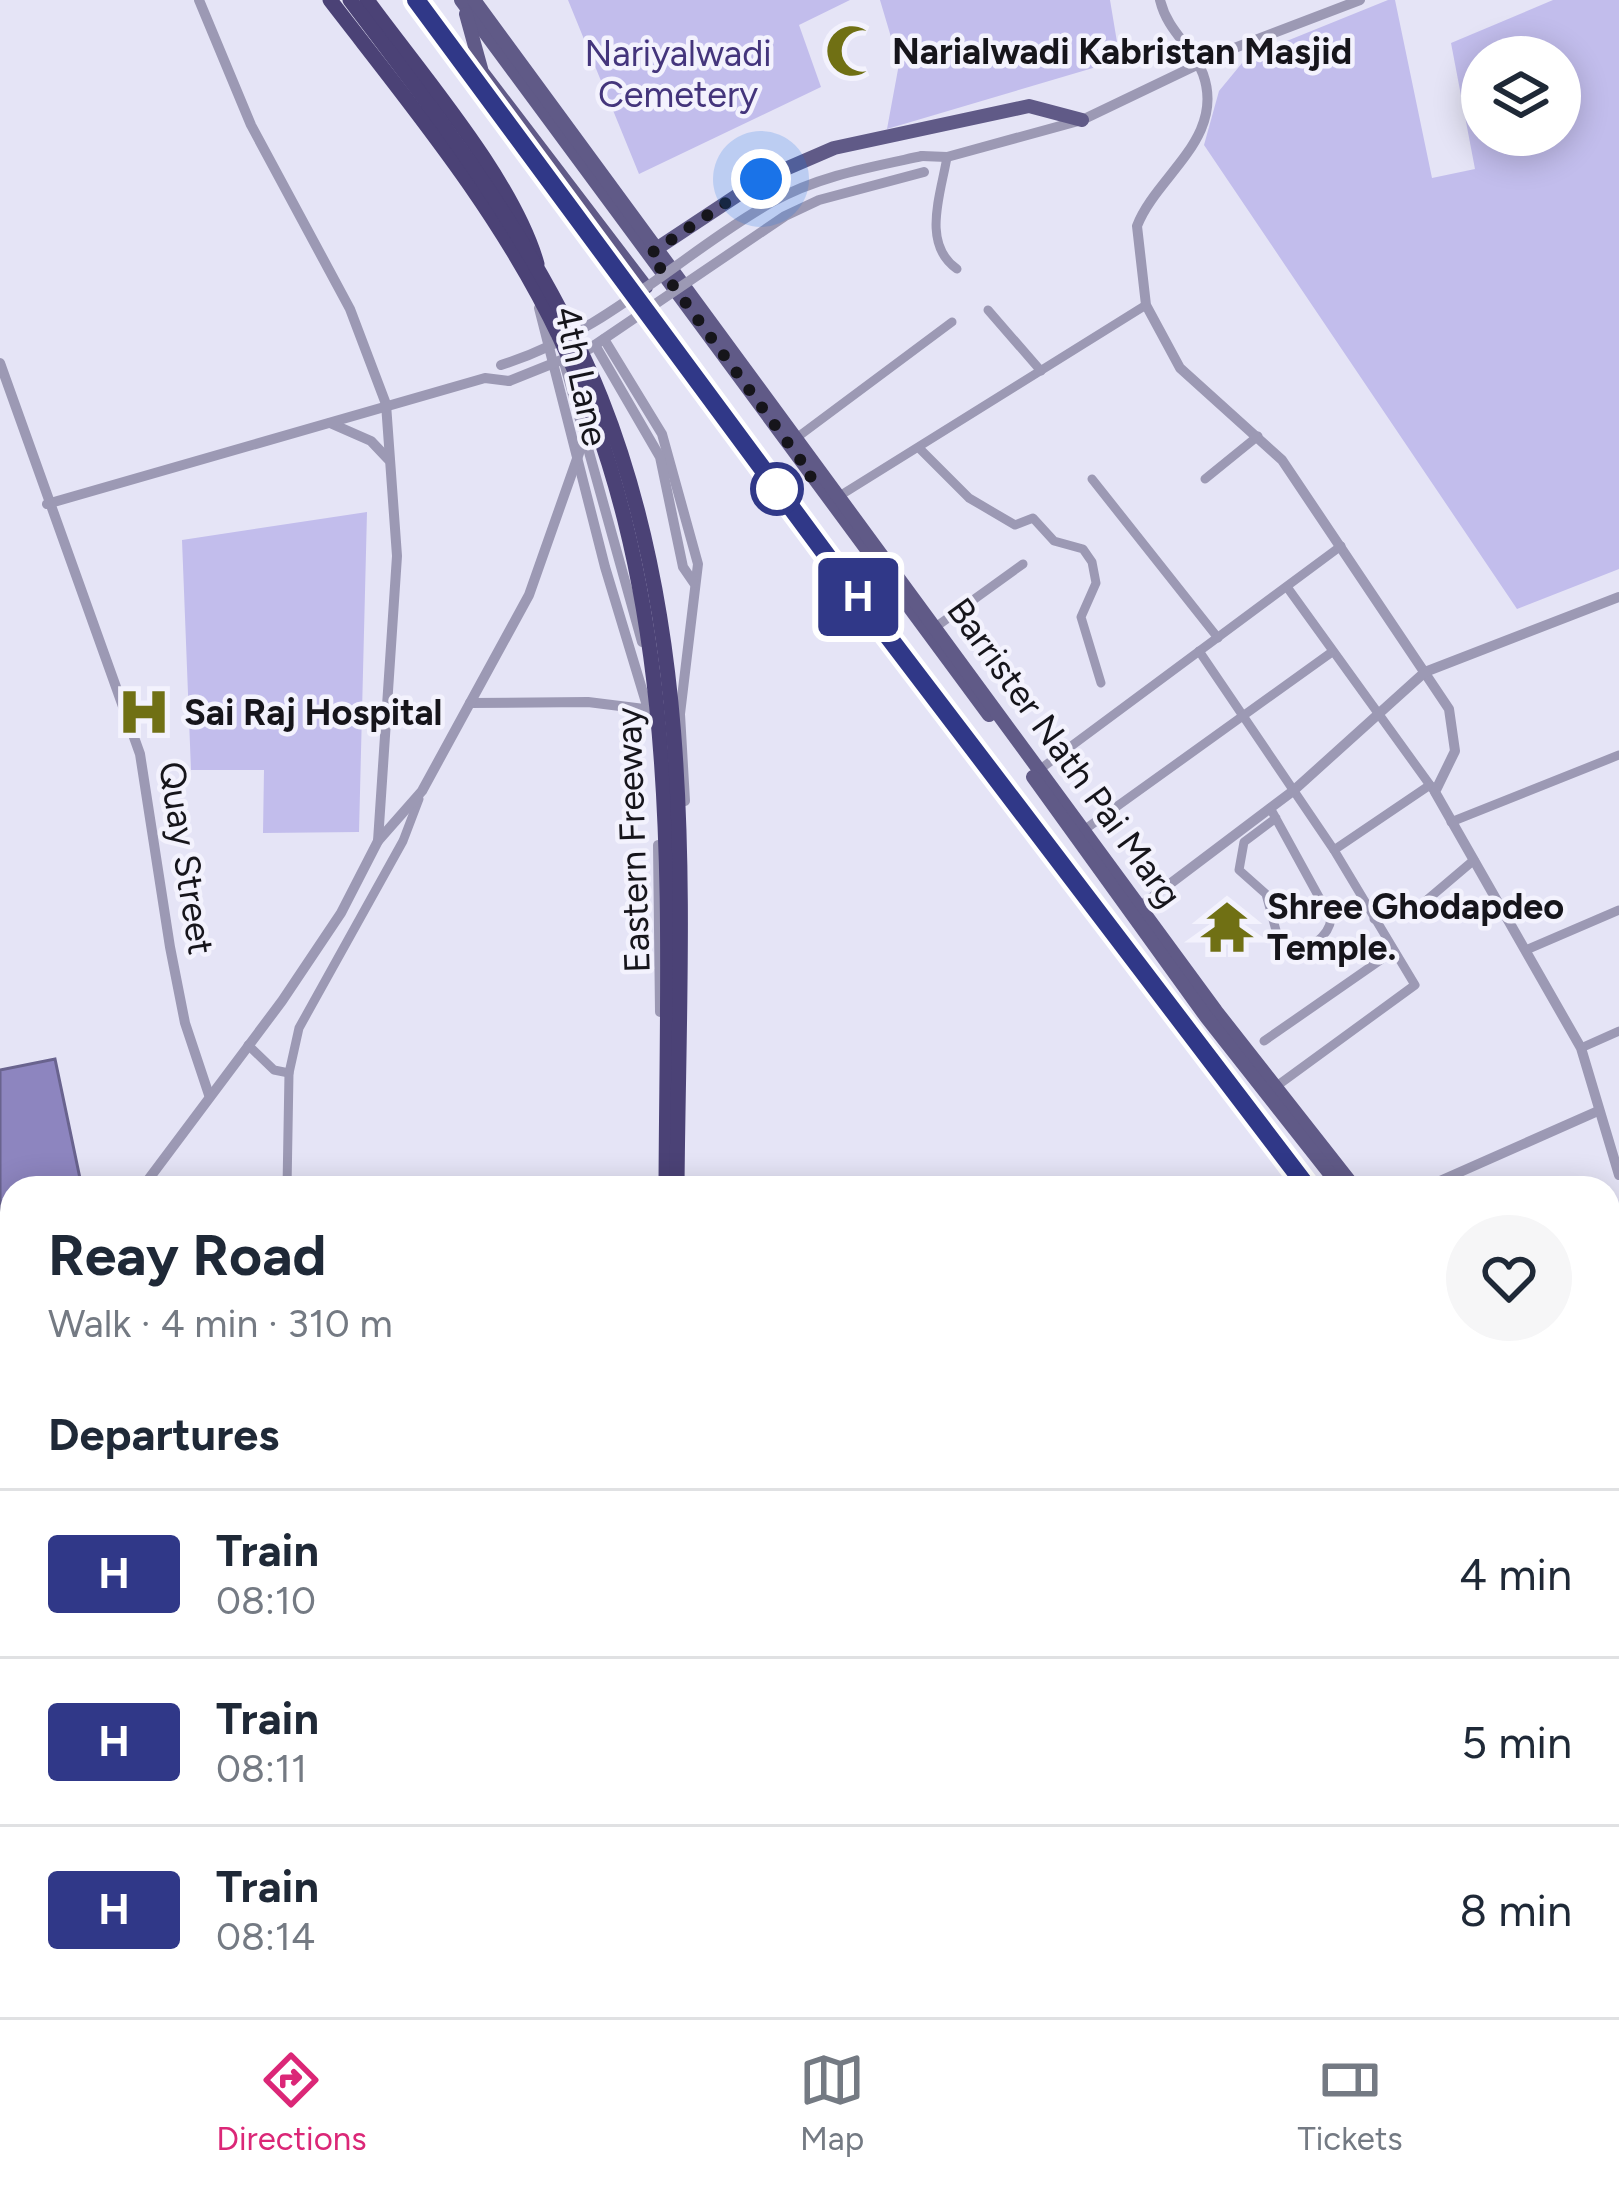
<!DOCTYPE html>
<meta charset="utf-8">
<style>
:root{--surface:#fff;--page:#f6f6f7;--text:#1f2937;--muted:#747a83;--line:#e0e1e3;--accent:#db2777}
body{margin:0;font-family:Figtree,sans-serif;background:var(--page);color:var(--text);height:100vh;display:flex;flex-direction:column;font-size:45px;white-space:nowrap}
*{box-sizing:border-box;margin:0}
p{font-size:39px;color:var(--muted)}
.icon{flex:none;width:66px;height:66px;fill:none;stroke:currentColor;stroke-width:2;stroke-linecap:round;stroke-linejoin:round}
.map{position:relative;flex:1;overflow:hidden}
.drawer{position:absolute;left:0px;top:1176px;width:1620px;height:843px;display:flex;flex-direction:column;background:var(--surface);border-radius:36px 36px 0 0;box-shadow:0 6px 30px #0003}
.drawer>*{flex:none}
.badge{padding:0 24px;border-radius:9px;font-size:42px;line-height:78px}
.fabs{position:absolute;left:1461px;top:36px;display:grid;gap:24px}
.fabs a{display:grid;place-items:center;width:120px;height:120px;border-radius:50%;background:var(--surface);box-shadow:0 6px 30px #0003;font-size:60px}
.you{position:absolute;width:60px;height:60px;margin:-30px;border:9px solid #fff;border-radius:50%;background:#1a73e8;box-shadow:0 0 0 18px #1a73e833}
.map>.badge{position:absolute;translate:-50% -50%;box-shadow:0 0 0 6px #fff}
h2{padding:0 48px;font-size:45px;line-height:108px}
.round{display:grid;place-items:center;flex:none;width:126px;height:126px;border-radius:63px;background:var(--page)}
.overview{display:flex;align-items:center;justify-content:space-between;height:204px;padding:0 48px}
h1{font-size:57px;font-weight:700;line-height:90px}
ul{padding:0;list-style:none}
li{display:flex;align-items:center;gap:36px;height:168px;padding:0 48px;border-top:3px solid var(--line)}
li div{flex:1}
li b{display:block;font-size:45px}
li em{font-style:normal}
li .badge{min-width:132px;font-weight:700;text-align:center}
.tabs{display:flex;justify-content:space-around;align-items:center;height:168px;border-top:3px solid var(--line);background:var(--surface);font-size:33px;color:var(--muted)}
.tabs a{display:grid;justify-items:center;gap:6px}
.tabs .current{color:var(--accent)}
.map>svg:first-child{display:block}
</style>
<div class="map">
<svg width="1619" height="2017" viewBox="0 0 1619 2017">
<rect width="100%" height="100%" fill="#e5e4f6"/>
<!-- green -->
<g fill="#c2bdec" fill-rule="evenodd">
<path d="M568,0H850L799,25L821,87L639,174Z"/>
<path d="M880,0H1110L1120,60L887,129L899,64Z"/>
<path d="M1388,0H1395L1432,178L1475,169L1451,43L1553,0H1619V569L1517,609L1204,145L1219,91L1247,57ZM1560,57V135H1482V57Z"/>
<path d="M367,512L359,832L263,833L264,770H191L182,540Z"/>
</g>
<!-- water -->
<path fill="#8d85bf" stroke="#69638e" stroke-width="3" d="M55,1059L82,1188H12V1230L0,1232V1070Z"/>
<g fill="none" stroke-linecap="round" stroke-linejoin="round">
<!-- minor -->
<g stroke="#9c99b4" stroke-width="9">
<path d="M947,157C941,194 921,244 957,269"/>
<path d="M988,310L1041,371"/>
<path d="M799,436L952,322"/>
<path d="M919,448L969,498L1015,525L1033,518L1054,541L1083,549L1092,562L1096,583L1081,617L1101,683"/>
<path d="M1092,479L1218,638"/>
<path d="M1205,479L1258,436"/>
<path d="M841,495L1146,305"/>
<path d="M1287,587L1435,792"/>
<path d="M937,626L1023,564"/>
<path d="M1199,651L1334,850L1415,985L1274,1088"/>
<path d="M1039,770L1341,546"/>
<path d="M1270,808L1274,815L1331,919C1329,936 1308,952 1290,953L1280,945L1266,894L1239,870L1244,842L1276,818"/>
<path d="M1451,822L1619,755"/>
<path d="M1084,830L1332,652"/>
<path d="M1334,850L1430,785"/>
<path d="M1374,919L1421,905L1474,860"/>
<path d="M1526,950L1619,910"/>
<path d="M1264,1041L1392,952"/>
<path d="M248,1045L274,1070L289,1073"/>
<path d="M1581,1048L1619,1031"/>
<path d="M287,1188L289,1073L299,1028L403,841L419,799"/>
<path d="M1618,1307H1619"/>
<path d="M0,1357L12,1354"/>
<path d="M278,2007V2017"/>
<path d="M1485,2007L1493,2017"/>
<path d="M1565,2007L1569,2017"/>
</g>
<!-- tertiary -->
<g stroke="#9c99b4" stroke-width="10">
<path d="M199,0L251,125L350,309L386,404L397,556L378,841"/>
<path d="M1160,0C1168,33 1193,46 1203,74C1226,138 1156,176 1137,226L1146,305L1180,368L1282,460L1449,709L1455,751L1435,792L1581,1048L1619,1175"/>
<path d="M922,156L947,157L1082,120L1224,52L1360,0"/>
<path d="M539,308L605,567L651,719"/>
<path d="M604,339L662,434L698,564L680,714L685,801"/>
<path d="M595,345L660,457L683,567L694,583"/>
<path d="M0,363L140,754L170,947L185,1023L209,1095"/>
<path d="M565,366L642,642"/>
<path d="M330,423L371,441L388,459"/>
<path d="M47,504L485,378L509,381"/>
<path d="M470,703L588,702L652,710"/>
<path d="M658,845L660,1012"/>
<path d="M1134,911L1293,791L1425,672L1619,597"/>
<path d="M142,1188L282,1001L341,913L378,841L422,791L529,595L584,439"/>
<path d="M1424,1188L1598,1111"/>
<path d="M0,1396L12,1380"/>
<path d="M1608,1476L1619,1472"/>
</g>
<!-- secondary -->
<g stroke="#78749a" stroke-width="12">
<path d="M1608,1536L1619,1551"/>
<path d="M1608,1551L1619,1565"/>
<path d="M1608,1934L1619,1930"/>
<path d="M1427,2017L1439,2007"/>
</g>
<!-- primary -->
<g stroke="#605a87" stroke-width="14">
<path d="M461,0L989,715"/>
<path d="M474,0L1216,1011L1355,1188"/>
<path d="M466,14L482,72L646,287"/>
<path d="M653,251L762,179L834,148L1029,106L1082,120"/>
<path d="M1033,777L1207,1018L1341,1188"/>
<path d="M1383,2017L1388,2007"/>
<path d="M1400,2017L1406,2007"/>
</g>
<!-- motorway -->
<g stroke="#4b4276" stroke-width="15">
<path d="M367,0C420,73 513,179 537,264"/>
<path d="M661,2017V2007"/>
<path d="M672,2017V2007"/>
</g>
<!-- rail casing -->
<g stroke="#787782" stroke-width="8">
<g id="rail">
<path d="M416,0L836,568L1309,1188"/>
<path d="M1364,2017L1370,2007"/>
</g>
</g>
<!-- rail -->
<use href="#rail" stroke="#f3f2fd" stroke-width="3" stroke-dasharray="9" stroke-linecap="butt"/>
<!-- tertiary-bridge -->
<g stroke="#9c99b4" stroke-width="10">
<path d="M501,365C605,333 679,255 772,202C818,176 871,167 922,156"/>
<path d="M509,381L589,349L785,216L819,200L924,172"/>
</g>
<!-- motorway-bridge -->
<g stroke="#4b4276" stroke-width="15">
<path d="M330,0C414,109 501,213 560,338C687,605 667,901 666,1188"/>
<path d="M350,0C445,125 542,251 601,398C701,650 679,923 677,1188"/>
</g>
</g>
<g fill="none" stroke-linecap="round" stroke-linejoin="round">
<!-- line casing -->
<g stroke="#fff" stroke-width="27">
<path id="line" d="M416,0L836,568L1308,1188"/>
</g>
<!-- line -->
<use href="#line" stroke="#303888" stroke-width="18"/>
<!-- walk -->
<path stroke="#16151b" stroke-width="12" stroke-dasharray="0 21.6" d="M761,179L650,254L812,476L777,489"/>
</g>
<!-- icons -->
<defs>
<g id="mosque-bare" transform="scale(4.14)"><path d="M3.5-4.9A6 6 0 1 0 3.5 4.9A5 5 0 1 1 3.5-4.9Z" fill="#707014" stroke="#f3f2fd" stroke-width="2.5" paint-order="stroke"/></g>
<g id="hospital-bare" transform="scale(4.14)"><path d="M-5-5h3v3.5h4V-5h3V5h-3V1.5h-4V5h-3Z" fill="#707014" stroke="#f3f2fd" stroke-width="2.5" paint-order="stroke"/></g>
<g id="temple-bare" transform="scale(4.14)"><path d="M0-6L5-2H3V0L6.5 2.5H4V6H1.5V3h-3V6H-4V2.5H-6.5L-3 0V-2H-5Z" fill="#707014" stroke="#f3f2fd" stroke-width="2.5" paint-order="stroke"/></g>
</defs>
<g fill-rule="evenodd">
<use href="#mosque-bare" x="852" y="51"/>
<use href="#hospital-bare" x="144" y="712"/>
<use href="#temple-bare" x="1227" y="927"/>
</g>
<!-- markers -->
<circle fill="#fff" stroke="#303888" stroke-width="6" cx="777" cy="489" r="24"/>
<g text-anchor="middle" stroke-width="9" stroke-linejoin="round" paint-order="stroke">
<!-- poi labels -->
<g font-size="36" font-weight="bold" fill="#16151b" stroke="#f3f2fd" text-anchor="start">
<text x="892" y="64">Narialwadi Kabristan Masjid</text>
<text x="184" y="725">Sai Raj Hospital</text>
<text x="1267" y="919">Shree Ghodapdeo<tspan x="1267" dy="41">Temple.</tspan></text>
</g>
<!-- park labels -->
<g font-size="36" fill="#44357c" stroke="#f3f2fd">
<text x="678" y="66">Nariyalwadi<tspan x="678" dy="41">Cemetery</tspan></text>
</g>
<!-- street labels -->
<g font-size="36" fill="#16151b" stroke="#f3f2fd">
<text transform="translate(582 376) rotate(78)" y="13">4th Lane</text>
<text transform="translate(1065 752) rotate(54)" y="13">Barrister Nath Pai Marg</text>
<text transform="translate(632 840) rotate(-92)" y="13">Eastern Freeway</text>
<text transform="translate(187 858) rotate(81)" y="13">Quay Street</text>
</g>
</g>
</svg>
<div class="fabs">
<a><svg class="icon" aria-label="layers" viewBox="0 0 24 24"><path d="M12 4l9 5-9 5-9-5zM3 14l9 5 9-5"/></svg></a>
</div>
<div class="you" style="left:761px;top:179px"></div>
<b class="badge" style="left:858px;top:597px;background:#303888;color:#fff">H</b>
<section class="drawer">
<div class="overview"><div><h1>Reay Road</h1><p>Walk · 4 min · 310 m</p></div><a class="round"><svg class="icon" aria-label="heart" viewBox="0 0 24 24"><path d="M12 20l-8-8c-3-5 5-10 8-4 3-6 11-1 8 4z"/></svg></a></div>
<h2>Departures</h2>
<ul>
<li><span class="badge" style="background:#303888;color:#fff">H</span><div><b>Train</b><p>08:10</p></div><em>4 min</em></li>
<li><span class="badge" style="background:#303888;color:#fff">H</span><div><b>Train</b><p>08:11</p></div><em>5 min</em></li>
<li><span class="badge" style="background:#303888;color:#fff">H</span><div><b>Train</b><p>08:14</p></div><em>8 min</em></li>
</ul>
</section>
</div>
<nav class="tabs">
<a class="current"><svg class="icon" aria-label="directions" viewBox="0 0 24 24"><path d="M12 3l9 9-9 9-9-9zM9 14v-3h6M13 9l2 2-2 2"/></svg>Directions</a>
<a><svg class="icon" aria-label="map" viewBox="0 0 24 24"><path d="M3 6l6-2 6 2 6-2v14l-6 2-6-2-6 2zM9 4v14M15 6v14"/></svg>Map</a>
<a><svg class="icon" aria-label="tickets" viewBox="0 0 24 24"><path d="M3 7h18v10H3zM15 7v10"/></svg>Tickets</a>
</nav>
